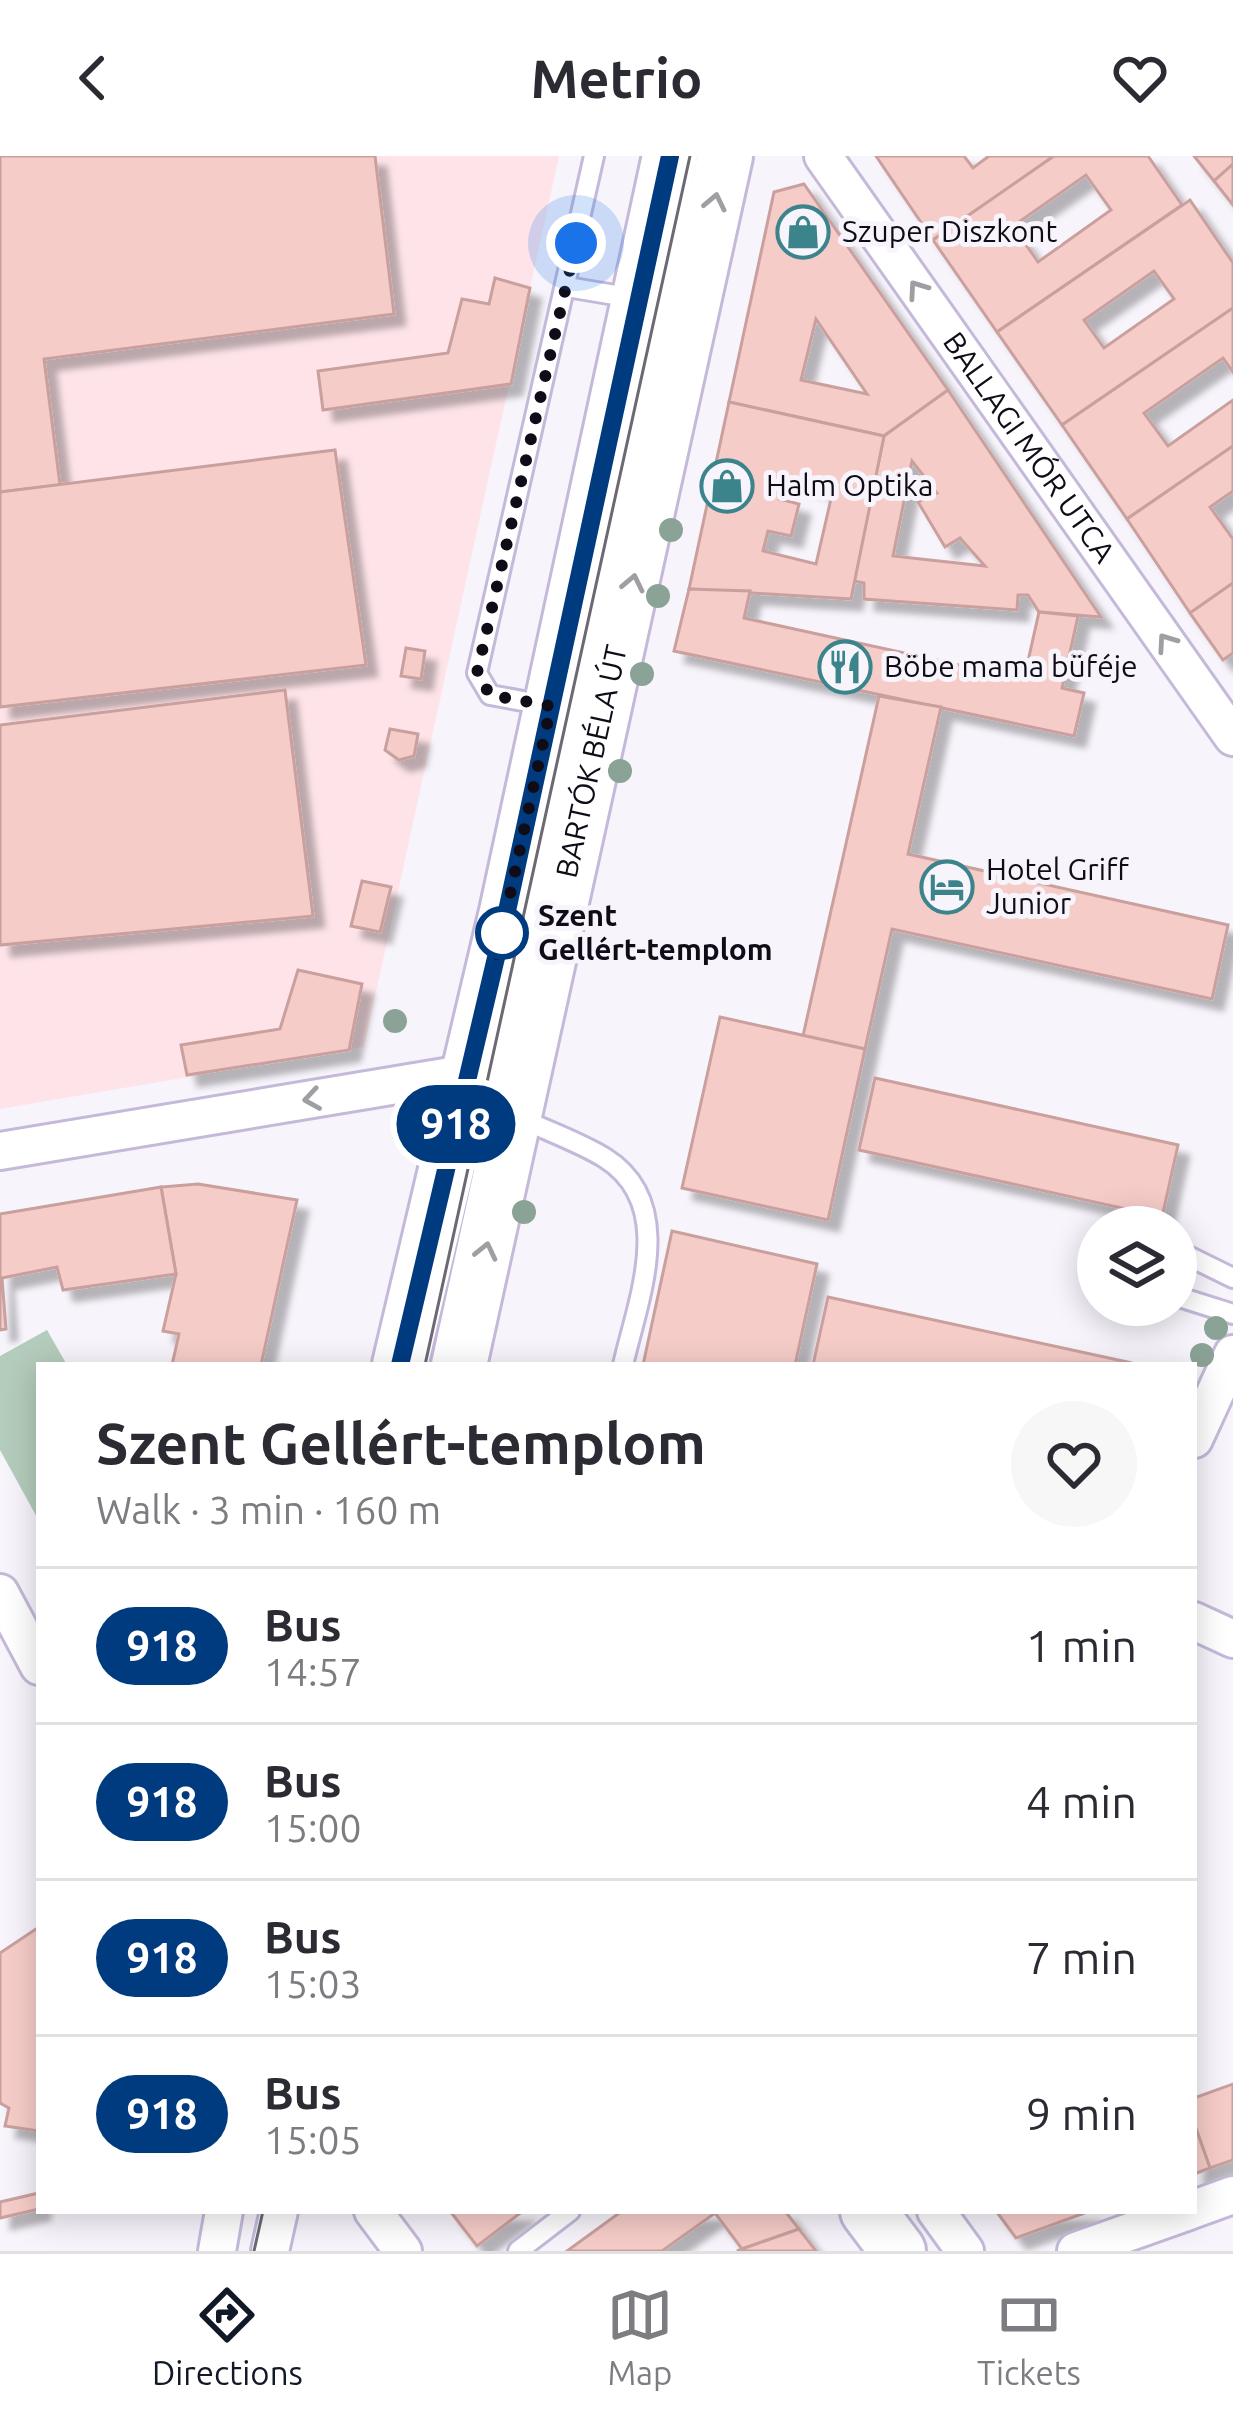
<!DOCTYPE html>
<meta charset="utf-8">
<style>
:root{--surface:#fff;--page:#f7f7f7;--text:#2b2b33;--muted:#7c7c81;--line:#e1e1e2;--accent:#111827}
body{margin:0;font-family:Ubuntu,sans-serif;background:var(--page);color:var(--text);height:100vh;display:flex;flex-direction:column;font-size:45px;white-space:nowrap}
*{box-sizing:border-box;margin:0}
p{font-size:39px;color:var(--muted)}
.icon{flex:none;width:66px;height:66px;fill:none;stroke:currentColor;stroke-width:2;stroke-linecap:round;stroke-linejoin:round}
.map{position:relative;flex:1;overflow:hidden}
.details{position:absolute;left:36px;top:1206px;width:1161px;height:852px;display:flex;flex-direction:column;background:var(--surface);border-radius:0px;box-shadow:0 6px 30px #0003}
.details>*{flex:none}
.badge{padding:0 24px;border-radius:39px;font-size:42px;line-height:78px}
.fabs{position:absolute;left:1077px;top:1050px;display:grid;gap:24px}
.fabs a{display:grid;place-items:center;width:120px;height:120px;border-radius:50%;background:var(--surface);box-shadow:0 6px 30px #0003;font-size:60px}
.you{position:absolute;width:60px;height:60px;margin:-30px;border:9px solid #fff;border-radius:50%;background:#1a73e8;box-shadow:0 0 0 18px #1a73e833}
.map>.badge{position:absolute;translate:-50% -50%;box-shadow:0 0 0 6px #fff}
.round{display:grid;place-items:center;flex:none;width:126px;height:126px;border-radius:63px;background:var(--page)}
.head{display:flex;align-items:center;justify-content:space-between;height:204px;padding:0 60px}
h1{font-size:57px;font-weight:700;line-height:90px}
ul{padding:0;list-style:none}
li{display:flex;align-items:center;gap:36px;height:156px;padding:0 60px;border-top:3px solid var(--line)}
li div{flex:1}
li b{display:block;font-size:45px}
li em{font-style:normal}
li .badge{min-width:132px;font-weight:700;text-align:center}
header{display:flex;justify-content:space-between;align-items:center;height:156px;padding:0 60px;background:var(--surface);font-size:54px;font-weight:700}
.tabs{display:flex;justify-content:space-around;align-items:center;height:168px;border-top:3px solid var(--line);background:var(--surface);font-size:33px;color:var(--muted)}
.tabs a{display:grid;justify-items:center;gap:6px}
.tabs .current{color:var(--accent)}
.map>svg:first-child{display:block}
</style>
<header><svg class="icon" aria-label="back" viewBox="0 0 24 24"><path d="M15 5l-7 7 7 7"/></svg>Metrio<svg class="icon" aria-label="heart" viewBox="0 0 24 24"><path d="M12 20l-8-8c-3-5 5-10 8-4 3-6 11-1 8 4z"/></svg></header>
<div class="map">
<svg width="1233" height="2095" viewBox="0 0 1233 2095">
<defs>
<filter id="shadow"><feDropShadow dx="11" dy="11" stdDeviation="3" flood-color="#0004"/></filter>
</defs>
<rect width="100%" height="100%" fill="#f7f4fb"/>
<!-- industrial -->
<path fill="#fee4e9" d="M0,0H559L364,891L0,953Z"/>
<!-- green -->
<path fill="#b4ccbb" d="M47,1174L67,1209H39V1365L0,1294V1200Z"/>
<!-- building -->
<g fill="#f6ccc8" stroke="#c9a09d" stroke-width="3" fill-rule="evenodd" filter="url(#shadow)">
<path d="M0,0H375L394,158L44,203L60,329L0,336Z"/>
<path d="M876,0H964L973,12L989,0H1054L933,84Z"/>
<path d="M1054,0H1148L1182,49L997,176L933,84ZM1086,19L1111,54L1038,106L1013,70Z"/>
<path d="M1194,0H1233V8L1214,25Z"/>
<path d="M1233,8V49L1214,25Z"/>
<path d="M804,28L948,234L884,280L729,246L774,36ZM816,163L867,238L801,224Z"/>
<path d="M1190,44L1233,107V152L1062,269L997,176ZM1154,115L1174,143L1104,192L1084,164Z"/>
<path d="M495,122L530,132L511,228L323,254L318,215L448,197L462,143L489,148Z"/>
<path d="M1233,152V216L1223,202L1144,257L1168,290L1233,244V290L1127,363L1062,269Z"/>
<path d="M948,234L1101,461L1039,456L1028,439H1018L1017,454L864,443V427L854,425L884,280ZM912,305L937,337L918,346L945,391L960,382L985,410L893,400Z"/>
<path d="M729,246L884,280L851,443L689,433ZM783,323L833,334L816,408L763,395L768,375L791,380L799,348L779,343Z"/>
<path d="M1233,290V335L1210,351L1233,383V427L1190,457L1127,363Z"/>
<path d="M335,294L366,509L0,551V336Z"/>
<path d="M1233,427V497L1223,504L1190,457Z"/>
<path d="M689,433L750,435L744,462L1024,523L1039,456L1078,460L1062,532L1084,537L1074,580L674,495Z"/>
<path d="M406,492L425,495L421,523L401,520Z"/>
<path d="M285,534L313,760L0,789V569Z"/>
<path d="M879,540L941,551L908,698L1228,769L1212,843L892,773L865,893L803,880Z"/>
<path d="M390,573L418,578L414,600L399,604L385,594Z"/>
<path d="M362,725L391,731L380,776L351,770Z"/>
<path d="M298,814L362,828L349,894L187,919L181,889L280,873Z"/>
<path d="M720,861L865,893L828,1064L682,1032Z"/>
<path d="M875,922L1178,989L1162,1061L859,994Z"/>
<path d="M198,1028L297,1044L261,1209H172L179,1178L163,1175L176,1118L161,1031Z"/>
<path d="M161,1031L176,1118L63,1134L57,1111L2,1122L6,1173L0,1174V1058Z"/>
<path d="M672,1075L817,1108L795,1209H643Z"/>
<path d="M828,1141L1132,1207L813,1209Z"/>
<path d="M39,1771V1975L5,1970L9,1952L0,1947V1797Z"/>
<path d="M1233,1928V2004L1210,2012L1194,1967V1942Z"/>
<path d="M1194,1967L1210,2012L1194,2018Z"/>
<path d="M39,2037V2053L0,2062V2046Z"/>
<path d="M450,2055H523L477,2090Z"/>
<path d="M622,2055H785L799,2073L742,2093L715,2057L662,2095H567Z"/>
<path d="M996,2055H1090L1016,2082Z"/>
<path d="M799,2073L816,2095H737L742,2093Z"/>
</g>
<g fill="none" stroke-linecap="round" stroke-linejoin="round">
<!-- lane casing -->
<g stroke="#c5b9da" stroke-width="24">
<g id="lane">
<path d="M567,131L633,142"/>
<path d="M545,549L490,539L477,517L594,0"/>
<path d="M520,962C547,975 579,986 605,1002C678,1048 638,1143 623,1209"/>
<path d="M1176,1094L1233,1122"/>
<path d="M1176,1140L1233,1158"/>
<path d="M518,2095L570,2055"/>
</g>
</g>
<!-- street casing -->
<g stroke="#c5b9da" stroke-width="42">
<g id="street">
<path id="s1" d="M823,0L1233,581"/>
<path d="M0,995L469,917"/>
<path d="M1194,1283L1233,1198"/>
<path d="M0,1437L39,1510"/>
<path d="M1194,1465L1233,1483"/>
<path d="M1194,2053L1233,2039"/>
<path d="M373,2055L403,2095"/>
<path d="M936,2055L965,2095"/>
<path d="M217,2095L224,2055"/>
<path d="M270,2095L279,2055"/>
<path d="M1076,2095L1189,2055"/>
</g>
</g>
<!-- secondary casing -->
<g stroke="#c5b9da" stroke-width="60">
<g id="secondary">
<path d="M400,1209L507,756L670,0"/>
<path id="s2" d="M459,1209L725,0"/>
<path d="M868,2055L898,2095"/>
</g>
</g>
<!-- lane -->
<use href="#lane" stroke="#fff" stroke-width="18"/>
<!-- street -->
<use href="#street" stroke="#fff" stroke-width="36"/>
<!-- secondary -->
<use href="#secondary" stroke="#fff" stroke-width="54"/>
<!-- tram -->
<g stroke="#6c6972" stroke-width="3">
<path d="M425,1209L690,0"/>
<path d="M254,2095L263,2055"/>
</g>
</g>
<!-- trees -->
<g fill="#8ba396">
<circle cx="671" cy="374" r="12"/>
<circle cx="658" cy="440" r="12"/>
<circle cx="642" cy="518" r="12"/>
<circle cx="620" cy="615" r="12"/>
<circle cx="395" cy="865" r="12"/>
<circle cx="524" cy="1056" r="12"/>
<circle cx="1216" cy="1172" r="12"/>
<circle cx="1202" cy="1199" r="12"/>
</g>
<!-- one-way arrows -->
<defs><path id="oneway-chevron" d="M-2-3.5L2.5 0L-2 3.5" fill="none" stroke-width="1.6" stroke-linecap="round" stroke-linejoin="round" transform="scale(3)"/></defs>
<g stroke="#9f9ea2">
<use href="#oneway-chevron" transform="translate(715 46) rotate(-78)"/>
<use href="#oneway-chevron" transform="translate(917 133) rotate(-125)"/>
<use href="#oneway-chevron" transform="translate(633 427) rotate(-78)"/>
<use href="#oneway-chevron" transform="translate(1166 486) rotate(-125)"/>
<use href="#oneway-chevron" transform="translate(312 943) rotate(171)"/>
<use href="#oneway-chevron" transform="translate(486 1095) rotate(-77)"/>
</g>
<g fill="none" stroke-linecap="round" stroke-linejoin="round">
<!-- line casing -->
<g stroke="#fff" stroke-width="27">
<path id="line" d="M400,1209L507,755L670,0"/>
</g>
<!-- line -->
<use href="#line" stroke="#003b80" stroke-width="18"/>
<!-- walk -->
<path stroke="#100c17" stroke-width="12" stroke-dasharray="0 21.6" d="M502,777L497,799L551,550L490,539L477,517L576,87"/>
</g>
<!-- icons -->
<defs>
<g id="shop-ring" transform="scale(2.7)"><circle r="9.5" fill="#f7f4fb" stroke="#3c848b" stroke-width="1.5"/><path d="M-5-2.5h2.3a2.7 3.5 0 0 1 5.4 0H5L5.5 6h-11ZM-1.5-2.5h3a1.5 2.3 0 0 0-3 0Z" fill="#3c848b"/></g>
<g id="restaurant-ring" transform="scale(2.7)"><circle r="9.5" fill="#f7f4fb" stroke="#3c848b" stroke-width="1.5"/><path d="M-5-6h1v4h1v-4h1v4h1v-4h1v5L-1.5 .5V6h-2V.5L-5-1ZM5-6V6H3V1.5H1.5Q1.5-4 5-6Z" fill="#3c848b"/></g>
<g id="hotel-ring" transform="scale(2.7)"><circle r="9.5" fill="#f7f4fb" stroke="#3c848b" stroke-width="1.5"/><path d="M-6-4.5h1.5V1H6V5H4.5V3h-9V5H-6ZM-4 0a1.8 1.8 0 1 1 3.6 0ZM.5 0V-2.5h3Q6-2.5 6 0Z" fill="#3c848b"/></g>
</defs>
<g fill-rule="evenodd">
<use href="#shop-ring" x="803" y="76"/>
<use href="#shop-ring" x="727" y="330"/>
<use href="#restaurant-ring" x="845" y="511"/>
<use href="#hotel-ring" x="947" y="731"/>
</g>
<!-- markers -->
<circle fill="#fff" stroke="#003b80" stroke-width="6" cx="502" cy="777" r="24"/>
<g text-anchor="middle" stroke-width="10" stroke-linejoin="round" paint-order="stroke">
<!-- poi labels -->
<g font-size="30" fill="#100c17" stroke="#f7f4fb" text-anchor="start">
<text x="842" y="86">Szuper Diszkont</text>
<text x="766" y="340">Halm Optika</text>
<text x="884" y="521">Böbe mama büféje</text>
<text x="986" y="724">Hotel Griff<tspan x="986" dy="34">Junior</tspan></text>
</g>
<!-- street labels -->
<g font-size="30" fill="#100c17" stroke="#f7f4fb">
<text dy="10" stroke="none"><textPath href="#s1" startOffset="357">BALLAGI MÓR UTCA</textPath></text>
<text dy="10" stroke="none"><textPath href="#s2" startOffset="618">BARTÓK BÉLA ÚT</textPath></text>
</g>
<!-- stop labels -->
<g font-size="30" font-weight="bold" fill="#100c17" stroke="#f7f4fb" text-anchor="start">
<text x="538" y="770">Szent<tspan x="538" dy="34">Gellért-templom</tspan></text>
</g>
</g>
</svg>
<div class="fabs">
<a><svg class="icon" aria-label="layers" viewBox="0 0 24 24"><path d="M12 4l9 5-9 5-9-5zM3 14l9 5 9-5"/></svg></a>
</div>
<div class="you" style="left:576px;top:87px"></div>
<b class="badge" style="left:456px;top:968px;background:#003b80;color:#fff">918</b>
<section class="details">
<div class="head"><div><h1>Szent Gellért-templom</h1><p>Walk · 3 min · 160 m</p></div><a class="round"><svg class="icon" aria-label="heart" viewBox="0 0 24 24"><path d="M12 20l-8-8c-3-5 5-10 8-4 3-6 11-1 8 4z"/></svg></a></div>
<ul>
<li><span class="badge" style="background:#003b80;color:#fff">918</span><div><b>Bus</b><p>14:57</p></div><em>1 min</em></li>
<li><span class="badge" style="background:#003b80;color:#fff">918</span><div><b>Bus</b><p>15:00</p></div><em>4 min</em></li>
<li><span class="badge" style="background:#003b80;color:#fff">918</span><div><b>Bus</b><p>15:03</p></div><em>7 min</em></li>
<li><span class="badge" style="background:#003b80;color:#fff">918</span><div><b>Bus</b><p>15:05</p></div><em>9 min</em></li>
</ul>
</section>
</div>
<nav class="tabs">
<a class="current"><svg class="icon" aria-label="directions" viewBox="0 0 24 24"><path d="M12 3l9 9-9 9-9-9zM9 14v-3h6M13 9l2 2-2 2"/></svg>Directions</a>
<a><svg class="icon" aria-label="map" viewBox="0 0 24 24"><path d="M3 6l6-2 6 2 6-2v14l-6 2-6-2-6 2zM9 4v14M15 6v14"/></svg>Map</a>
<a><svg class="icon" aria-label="tickets" viewBox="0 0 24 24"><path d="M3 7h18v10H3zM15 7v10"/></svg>Tickets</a>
</nav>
